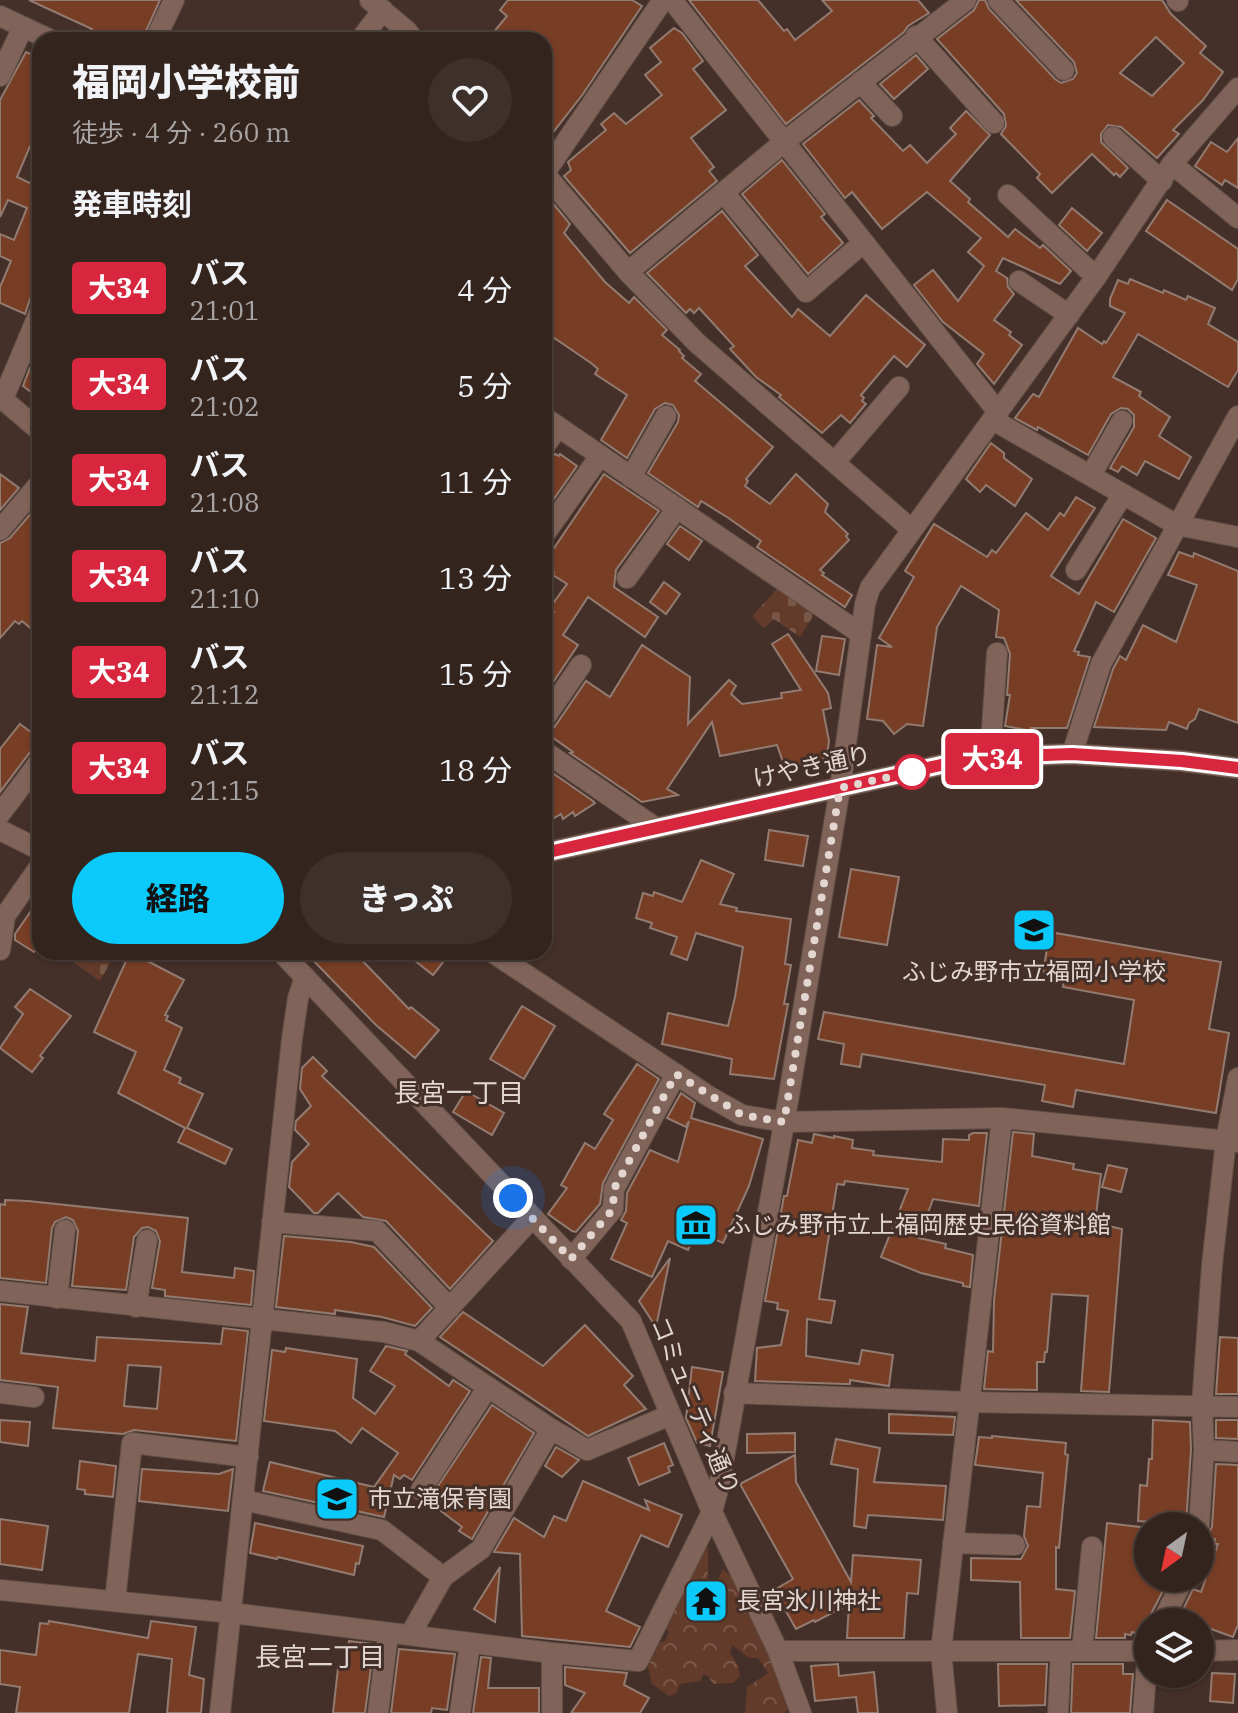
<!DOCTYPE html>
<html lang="ja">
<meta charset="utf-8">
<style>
:root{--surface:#33241e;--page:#3e302b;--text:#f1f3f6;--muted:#a9a4a4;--line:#4e413c;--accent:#09cafa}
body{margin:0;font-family:"IBM Plex Serif","Noto Sans JP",serif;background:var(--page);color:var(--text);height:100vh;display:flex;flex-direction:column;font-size:30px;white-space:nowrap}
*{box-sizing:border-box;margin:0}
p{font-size:26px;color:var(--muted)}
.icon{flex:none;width:44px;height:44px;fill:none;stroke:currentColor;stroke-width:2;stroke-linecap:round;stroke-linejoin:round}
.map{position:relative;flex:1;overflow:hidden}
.panel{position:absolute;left:32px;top:32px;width:520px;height:928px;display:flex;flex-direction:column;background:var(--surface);border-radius:24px;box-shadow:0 2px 6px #0004,0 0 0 2px var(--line)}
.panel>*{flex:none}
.badge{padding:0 16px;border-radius:6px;font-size:28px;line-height:52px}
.needle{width:52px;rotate:213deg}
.buttons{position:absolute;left:1134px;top:1512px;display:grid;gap:16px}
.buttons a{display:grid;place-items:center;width:80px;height:80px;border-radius:50%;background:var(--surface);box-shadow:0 2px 6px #0004,0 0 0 2px var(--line);font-size:40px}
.you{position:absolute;width:40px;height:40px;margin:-20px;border:6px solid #fff;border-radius:50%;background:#1a73e8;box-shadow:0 0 0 12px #1a73e833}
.map>.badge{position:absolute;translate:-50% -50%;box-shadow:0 0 0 4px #fff}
h2{padding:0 40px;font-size:30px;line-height:72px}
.round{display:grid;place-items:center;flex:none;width:84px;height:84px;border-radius:42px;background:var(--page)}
.head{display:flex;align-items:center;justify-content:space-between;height:136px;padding:0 40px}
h1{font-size:38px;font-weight:800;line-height:60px}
.button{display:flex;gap:16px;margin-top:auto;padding:16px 40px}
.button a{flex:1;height:92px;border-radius:48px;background:var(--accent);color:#111;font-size:32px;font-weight:800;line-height:92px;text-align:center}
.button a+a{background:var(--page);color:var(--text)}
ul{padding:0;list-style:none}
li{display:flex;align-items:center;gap:24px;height:96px;padding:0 40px}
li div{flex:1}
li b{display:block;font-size:30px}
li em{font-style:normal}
li .badge{min-width:88px;font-weight:700;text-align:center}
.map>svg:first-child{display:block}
</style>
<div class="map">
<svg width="1238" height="1713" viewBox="0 0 1238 1713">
<defs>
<pattern id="forest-crowns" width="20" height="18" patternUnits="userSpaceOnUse" patternTransform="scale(2)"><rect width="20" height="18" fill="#633b2b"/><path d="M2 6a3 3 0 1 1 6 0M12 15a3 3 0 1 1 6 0" fill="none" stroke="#795749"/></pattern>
<pattern id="cemetery-stones" width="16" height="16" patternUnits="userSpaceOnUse" patternTransform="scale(2)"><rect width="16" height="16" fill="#633b2b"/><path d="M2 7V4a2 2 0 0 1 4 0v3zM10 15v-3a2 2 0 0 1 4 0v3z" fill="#795749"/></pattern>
</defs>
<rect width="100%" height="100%" fill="#443028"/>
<!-- forest -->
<path fill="url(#forest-crowns)" d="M702,1541L708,1548V1582L716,1584L723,1569L732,1578L747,1612L763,1635L792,1705L784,1713H745L747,1687L768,1673L758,1658H749L732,1645L730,1653L738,1665L740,1676L733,1683L713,1684L707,1675L703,1674L701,1681L680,1684L677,1693L669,1696L652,1684L648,1666L660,1642H664L669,1632L664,1626Z"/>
<!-- cemetery -->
<g fill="url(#cemetery-stones)">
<path d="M778,588L815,613L800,637L774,619L764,628L752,616Z"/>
<path d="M58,952H116L100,981Z"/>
</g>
<!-- building -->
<g fill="#783e25" stroke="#927b71" stroke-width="2" fill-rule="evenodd">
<path d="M29,0H160L142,40H87L92,29Z"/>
<path d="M508,0H632L642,6L583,94L544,144V40H487L507,16L500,10Z"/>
<path d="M689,0H758L784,31L787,29L795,40L832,11L822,0H918L929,13L908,26L904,32L786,124Z"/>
<path d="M979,0H985L989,9L1055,79L1061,83L1073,79L1077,73L1074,62L1016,0H1162L1171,14L1206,46L1200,53L1223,72L1203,100L1173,130L1179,134L1157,158L1121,127L1108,125L1101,134V142L1128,168L1120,177L1116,173L1114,175L1092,154L1052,193L1037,178L1040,174L1001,134L1006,126L1004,114L937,39L974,10ZM1156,37L1184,63L1152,96L1120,73Z"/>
<path d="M674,28L682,33L703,61L693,69L726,110L691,138L714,167L709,171L717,181L630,253L564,176L571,170L568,162L606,130L601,124L614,113L626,124L662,95L645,75L661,62L650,48Z"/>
<path d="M26,52L40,58V150L30,146L17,177L36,186L40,178V270L25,314L0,303V287L11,261L0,256V234L14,240L27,208L8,200L0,217V100Z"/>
<path d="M916,55L928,69L894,99L880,84Z"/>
<path d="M859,100L874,116L871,118L903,151L910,145L927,163L956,134L950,128L966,111L990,135L950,181L970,199L968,202L1008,237L1015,229L1040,248L1043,245L1071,271L1060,284L1003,258L996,271L1007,278L1008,287L1014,294L994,320L1011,332L1009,335L1022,345L994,384L977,364L984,354L943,322L914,285L933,270L958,301L984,266L968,252L981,238L927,192L882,229L852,192L845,198L803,144Z"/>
<path d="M1238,138V188L1225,180L1222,185L1195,166L1211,142L1227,152Z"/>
<path d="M782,160L825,214L821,217L843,243L808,274L742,194Z"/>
<path d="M1167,200L1238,249V279L1232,290L1146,231Z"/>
<path d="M551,201L570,224L564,233L605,282L629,303L634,297L667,330L662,335L680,350L679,351L684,356L682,358L701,374L695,381L773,447L746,479L748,481L745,486L770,504L796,474L828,504L825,512L848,534L846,536L849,540L820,570L824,573L822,575L852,595L845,607L757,547L761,541L727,517L701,501L698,507L648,473L678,422L679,415L673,405L665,403L655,409L627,458L601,440L627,395L595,374L598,369L591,363L544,331V211Z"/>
<path d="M1072,208L1102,233L1087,251L1059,225Z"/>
<path d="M722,211L758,255L745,266L792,317L798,309L830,336L866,295L925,345L907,367L894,356L861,395L864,398L862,401L866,404L850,423L841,415L822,433L779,397L781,395L756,377L730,349L734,346L699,308L694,313L690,309L686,313L647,273Z"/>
<path d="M1130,279L1163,293L1164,290L1186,300L1188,296L1215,308L1208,324L1238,342V370L1228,387L1138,334L1113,377L1141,392L1139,396L1170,417L1159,436L1191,457L1179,479L1145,461L1137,475L1122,466L1118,472L1110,468L1134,427V415L1128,409L1121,408L1111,414L1088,455L1038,427L1037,430L1015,418L1033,394L1039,397L1078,328L1102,344L1104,341L1106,343L1125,313L1110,306V299L1118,280L1128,284Z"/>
<path d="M30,368L40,375V399L23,386Z"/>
<path d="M991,443L1004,453V458L1032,479L1015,506L986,485L980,492L966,479Z"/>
<path d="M555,454L559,456L560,454L577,466L544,513V463Z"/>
<path d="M0,474L19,488L0,510Z"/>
<path d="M604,474L659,511L616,570L614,587L658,617L645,637L588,597L563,635L578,645L544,696V622L546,624L554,612L549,609L567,584L553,575L554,572L544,563Z"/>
<path d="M1076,497L1095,508L1051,576L1079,594L1123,519L1156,538L1114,612L1096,602L1074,651L1079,652L1078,655L1090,657L1067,728H1031V731L1005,726L1010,695H1007L1010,654L1004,638L996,637L999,610L961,586L937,627L923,726L907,724L894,734L883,721L867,719L877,645L892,647L879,638L914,577L905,571L934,524L987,557L992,550L996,553L1026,513L1048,530L1060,513L1064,516Z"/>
<path d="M39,504L40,636L22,621L19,624L15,621L0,638V543L10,538Z"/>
<path d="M680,526L702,541L689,560L667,544Z"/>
<path d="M1179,552L1193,557L1194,553L1238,571V723L1199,709L1195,719L1189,723L1187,729L1169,722L1166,730L1094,727L1113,669L1120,656L1126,660L1143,625L1176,642L1197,585L1168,575Z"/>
<path d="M664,582L680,594L666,614L650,602Z"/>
<path d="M788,634L828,693L831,708L823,710L829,741L827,755L819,764L802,765L783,762L777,745L720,756L712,722L667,789L678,795L642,802L570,753L573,752L549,735L586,681L610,697L642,645L690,677L688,724L729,680L736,686L731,694L742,704L782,698L781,693L801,690L772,644Z"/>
<path d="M822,636L845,639L839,675L816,671Z"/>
<path d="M20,724L40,739L0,792V749Z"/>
<path d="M544,767L593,801L595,803L575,816L573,812L563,819L561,814L544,824Z"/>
<path d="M769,830L808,836L803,866L765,860Z"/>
<path d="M701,860L734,874L720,904L737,908L736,911L791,919L785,964L791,965L784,1004H788L774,1079L730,1074L732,1059L662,1044L668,1013L728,1026L735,997L743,947L696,933L687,960L671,954L677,937L650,928L652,923L636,918L643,893L653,896L654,892L682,902Z"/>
<path d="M851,869L899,877L887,945L839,937Z"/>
<path d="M40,898V943L34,952L15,940V934Z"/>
<path d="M1050,932L1221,962L1209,1029L1229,1033L1216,1113L1076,1090L1073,1107L1042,1101L1045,1085L862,1054L860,1067L841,1064L844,1044L818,1039L824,1012L1124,1064L1134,1000L1063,987L1065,975L1043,972Z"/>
<path d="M130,952L184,980L165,1015L168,1016L166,1020L182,1028L164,1070L181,1078L179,1083L203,1094L187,1128L232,1149L225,1164L178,1142L185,1128L118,1093L136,1052L94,1032Z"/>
<path d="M305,952H354L409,1009L411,1007L439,1030L415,1058L376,1025Z"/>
<path d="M404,952H451L433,975Z"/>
<path d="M30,989L71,1016L43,1052L40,1056L43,1058L32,1072L0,1048L23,1014L15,1007Z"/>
<path d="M522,1006L555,1026L524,1079L490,1059Z"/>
<path d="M313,1057L327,1071L322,1076L493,1241L450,1289L386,1221L363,1217L338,1193L318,1213H314L289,1187L292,1162L309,1144L295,1130L296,1121L311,1106L300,1089L302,1068Z"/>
<path d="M637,1064L659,1079L603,1183L600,1204L576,1232L572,1231L548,1214L567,1188L561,1185L585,1143L595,1149L613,1120L604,1114Z"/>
<path d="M466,1091L504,1113L492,1135L453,1112Z"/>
<path d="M681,1093L695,1103L691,1118L763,1139L749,1186L723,1243L697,1231L688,1250L668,1241L652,1277L611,1259L627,1223L621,1220L626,1211L627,1193L650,1150L678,1162L689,1121L686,1127L667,1118Z"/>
<path d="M1013,1132L1034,1134L1032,1156L1074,1164L1073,1169L1101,1174L1095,1223L1122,1229L1109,1392L1081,1391L1088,1296L1052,1294L1047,1352H1045L1044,1362H1037V1390L984,1389L988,1351L993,1352L994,1301Z"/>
<path d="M973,1133H987L979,1206L933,1199L919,1238L946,1244L945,1248L973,1255L970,1287L963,1286V1283L921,1273L881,1257L908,1189L845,1181L844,1185L837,1184L819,1299L835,1301L831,1323L807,1319L806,1356L859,1364L862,1350L893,1355L889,1386L850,1380V1384H846L755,1381L757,1348L781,1345L788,1311L777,1309L778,1303L765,1301L784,1196H787L798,1140L812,1143L814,1134L834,1138V1136L853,1140L852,1148L874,1151L873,1155L942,1162L943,1139L969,1140V1135Z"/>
<path d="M1108,1165L1127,1169L1121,1192L1102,1187Z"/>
<path d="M5,1200L28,1201L188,1218L182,1272L234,1278L235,1268L254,1271L251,1305L165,1296V1290L152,1288L160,1241L156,1231L148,1227L142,1228L134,1237L126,1290L72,1286L78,1231L73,1220L66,1217L55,1222L52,1228L46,1283L0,1278V1204L5,1205Z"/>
<path d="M284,1236L351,1242L374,1247L432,1308L415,1326L382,1317L335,1310V1314L276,1307Z"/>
<path d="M670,1258L656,1327L639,1301Z"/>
<path d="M0,1304L28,1307L21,1353L95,1361L97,1337L221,1344L223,1328L248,1331L236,1441L134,1430L123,1434L53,1428L58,1387L0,1380ZM128,1365L161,1367L157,1409L124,1406Z"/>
<path d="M463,1312L543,1366L585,1325L633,1376L624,1385L646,1409L588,1436L440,1337Z"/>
<path d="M1220,1337L1238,1338V1394H1216Z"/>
<path d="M386,1346L407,1351L405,1354L449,1386L453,1380L470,1391L412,1480L404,1475L400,1479L394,1475L384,1517L263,1491L270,1462L374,1487L398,1453L362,1428L351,1443L335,1431L264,1421L272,1350L285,1352L286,1348L357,1359L353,1398L375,1414L395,1386L370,1371Z"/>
<path d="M692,1367L723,1372L710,1446L697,1443L686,1418Z"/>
<path d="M492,1405L534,1433L472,1539L459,1531L462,1527L428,1501Z"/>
<path d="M889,1414L955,1417L953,1435L889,1433Z"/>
<path d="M0,1420L30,1422L28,1446L0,1442Z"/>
<path d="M1153,1420L1190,1422L1191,1450L1186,1524L1138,1521L1140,1485L1147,1486L1149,1459H1152Z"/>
<path d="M1216,1420H1238V1439L1216,1438Z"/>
<path d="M795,1433V1452L747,1453V1434Z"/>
<path d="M992,1436L1066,1443L1065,1454L1068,1455L1059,1548L1056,1547V1589L1075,1591L1070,1638H1021L1020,1582L971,1580V1558L1021,1559L1028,1546L1024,1536L1027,1506L1040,1507L1043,1473L975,1465L979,1437L992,1438Z"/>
<path d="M836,1439L880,1448L874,1482L946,1486L943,1520L868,1515L866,1528L854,1526L858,1469L831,1464Z"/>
<path d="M664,1443L673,1465L668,1467L670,1472L639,1485L628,1458Z"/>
<path d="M556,1447L579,1460L562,1477L545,1466Z"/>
<path d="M795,1455L796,1482L851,1582L853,1555L921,1560L918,1594L907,1593L904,1638H847L849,1604L815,1622L814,1620L796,1629L774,1590L793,1579L740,1484Z"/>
<path d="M80,1461L116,1466L113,1497L85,1494V1490L77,1489Z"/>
<path d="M1216,1464L1238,1465V1625L1233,1637L1200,1625V1622H1177L1193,1589L1201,1592L1218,1544H1214L1215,1539L1206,1537L1212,1527Z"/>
<path d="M142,1469L219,1474L233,1469L228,1511L139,1501Z"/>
<path d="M583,1481L649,1510L645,1500L682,1515L668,1547L641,1535L606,1611L640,1627L630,1647L522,1636L520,1554L494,1552L514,1518L544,1537L554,1516L566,1521Z"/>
<path d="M0,1519L48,1526L42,1570L0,1564Z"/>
<path d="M255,1523L363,1546L359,1564L356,1563L354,1575L278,1557L277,1559L250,1553Z"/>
<path d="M1107,1523L1148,1528V1578L1168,1581L1150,1616L1144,1635L1132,1632L1131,1635L1125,1634V1638H1096Z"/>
<path d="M500,1567L495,1622L474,1609Z"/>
<path d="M49,1621L148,1638L151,1621L196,1627L189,1675L204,1679L201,1713H167L172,1659L138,1654L129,1713H16L20,1687L0,1684V1650L36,1655L40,1623L48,1624Z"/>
<path d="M349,1641L374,1644L365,1713H333L338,1668L346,1669Z"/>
<path d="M399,1649L455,1654L447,1710L432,1708L431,1713H391Z"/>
<path d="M481,1657L491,1658L488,1688H539V1713H473Z"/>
<path d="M838,1664L839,1676L874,1672L878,1713H858L856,1697L815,1701L811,1666Z"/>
<path d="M998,1664H1047L1045,1705L999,1706Z"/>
<path d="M1073,1664H1123V1674H1133L1130,1713H1071Z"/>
<path d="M565,1667L627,1673L624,1685L649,1698L640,1713H571L585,1693L565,1685Z"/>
<path d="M1212,1673L1235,1674L1233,1703L1210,1701Z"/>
</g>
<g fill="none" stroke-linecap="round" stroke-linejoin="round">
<!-- minor casing -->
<g stroke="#614e46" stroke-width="22">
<g id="minor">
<path d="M370,0L407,31L414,40"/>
<path d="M672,0L998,412"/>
<path d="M998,0L1064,70"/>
<path d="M1177,0L1178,1"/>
<path d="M0,16L51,40"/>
<path d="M916,36L994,123"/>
<path d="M155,40L174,0"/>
<path d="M360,40L383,10"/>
<path d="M0,76L23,27"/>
<path d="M860,82L892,116"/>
<path d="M1113,137L1162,181"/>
<path d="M1172,164L1238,218"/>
<path d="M544,173L628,272L697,343L911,529"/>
<path d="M544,174L663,0"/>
<path d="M724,193L806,292L863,243"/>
<path d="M1008,195L1096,277"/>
<path d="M628,272L784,142L966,0"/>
<path d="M1019,281L1069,315"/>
<path d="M0,397L40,431"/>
<path d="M3,399L40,311"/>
<path d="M544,417L861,634"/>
<path d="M993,420L1177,525L1238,537"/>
<path d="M544,447L558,427"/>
<path d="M835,462L899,387"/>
<path d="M1091,475L1122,421"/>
<path d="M631,477L666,416"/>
<path d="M0,530L40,483"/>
<path d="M544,535L600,456"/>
<path d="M1076,570L1123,494"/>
<path d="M627,578L677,508"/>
<path d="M544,719L581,665"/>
<path d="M544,751L656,828"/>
<path d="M1072,754L1101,664L1238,416"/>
<path d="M990,760L997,653"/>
<path d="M0,814L40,761"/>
<path d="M0,830L40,850"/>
<path d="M544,853L941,765L1017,756L1072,754L1182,761L1238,768"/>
<path d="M0,950L5,916L40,866"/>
<path d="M281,952L631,1321L712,1512L778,1651L801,1713"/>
<path d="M492,952L710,1097L742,1115L784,1122L1002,1118L1238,1142"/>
<path d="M272,1222L377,1231L450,1308"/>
<path d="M571,1259L613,1209L614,1189L676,1074"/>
<path d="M0,1291L384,1332L419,1341L551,1429L587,1450L670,1415"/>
<path d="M57,1298L65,1230"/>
<path d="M136,1307L147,1240"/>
<path d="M419,1341L532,1218"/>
<path d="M0,1393L34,1397"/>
<path d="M734,1393L969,1402L1238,1407"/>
<path d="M1204,1450L1238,1452"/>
<path d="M421,1490L488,1387"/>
<path d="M243,1500L382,1530L443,1577"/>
<path d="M1199,1526L1204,1450L1202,1405L1212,1265L1226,1140L1238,1078"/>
<path d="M953,1543L1015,1545"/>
<path d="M0,1590L232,1613L552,1653L638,1661L712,1512L719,1486L788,1101L840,788L865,604L870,588L1096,277L1172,164L1238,88"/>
<path d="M115,1601L132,1443L248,1457"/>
<path d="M1162,1622L1184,1578"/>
<path d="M410,1635L443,1577L481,1549L551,1429"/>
<path d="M778,1651H1148"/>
<path d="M1082,1651L1092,1547"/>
<path d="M1200,1651L1238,1650"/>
<path d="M552,1653V1713"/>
<path d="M220,1713L292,1039L298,998L305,977"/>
<path d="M378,1713L388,1634"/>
<path d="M460,1713L470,1643"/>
<path d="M947,1713L941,1651L1002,1118"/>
<path d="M1058,1713L1061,1651"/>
<path d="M1143,1713L1148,1649"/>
</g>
</g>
<!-- minor -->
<use href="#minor" stroke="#806459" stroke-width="20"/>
</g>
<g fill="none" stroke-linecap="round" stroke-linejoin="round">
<!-- line casing -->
<g stroke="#fff" stroke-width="18">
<path id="line" d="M544,853L941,765L1017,756L1072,754L1182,761L1238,768"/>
</g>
<!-- line -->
<use href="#line" stroke="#d7263d" stroke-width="12"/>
<!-- walk -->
<path stroke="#e3d6d1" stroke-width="8" stroke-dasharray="0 14.4" d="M513,1198L571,1259L613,1209L614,1189L676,1074L742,1115L784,1122L840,788L916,771L912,772"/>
</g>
<!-- icons -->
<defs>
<g id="school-square" transform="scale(2.3)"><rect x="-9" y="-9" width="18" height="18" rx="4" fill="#09cafa" stroke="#443028"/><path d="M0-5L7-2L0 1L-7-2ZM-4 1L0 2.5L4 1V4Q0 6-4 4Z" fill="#111"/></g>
<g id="museum-square" transform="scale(2.3)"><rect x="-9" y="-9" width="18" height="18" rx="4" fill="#09cafa" stroke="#443028"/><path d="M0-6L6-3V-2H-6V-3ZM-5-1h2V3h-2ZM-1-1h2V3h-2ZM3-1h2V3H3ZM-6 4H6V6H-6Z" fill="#111"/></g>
<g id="temple-square" transform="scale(2.3)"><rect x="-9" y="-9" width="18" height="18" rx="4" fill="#09cafa" stroke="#443028"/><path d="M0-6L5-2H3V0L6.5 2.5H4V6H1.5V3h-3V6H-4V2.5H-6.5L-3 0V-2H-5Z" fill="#111"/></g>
</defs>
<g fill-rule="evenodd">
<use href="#school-square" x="1034" y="930"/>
<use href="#museum-square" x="696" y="1225"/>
<use href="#school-square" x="337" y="1499"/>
<use href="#temple-square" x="706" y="1601"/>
</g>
<!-- markers -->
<circle fill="#fff" stroke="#d7263d" stroke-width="4" cx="912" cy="772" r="16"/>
<g text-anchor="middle" stroke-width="6" stroke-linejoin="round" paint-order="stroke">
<!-- street labels -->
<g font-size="24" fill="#e3d6d1" stroke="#443028">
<text transform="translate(812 767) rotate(-12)" y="8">けやき通り</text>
<text transform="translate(695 1406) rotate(67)" y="8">コミュニティ通り</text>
</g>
<!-- poi labels -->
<g font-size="24" fill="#e3d6d1" stroke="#443028" text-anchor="start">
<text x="1034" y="980" text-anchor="middle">ふじみ野市立福岡小学校</text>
<text x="727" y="1233">ふじみ野市立上福岡歴史民俗資料館</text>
<text x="368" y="1507">市立滝保育園</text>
<text x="737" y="1609">長宮氷川神社</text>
</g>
<!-- neighbourhood labels -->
<g font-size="26" fill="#e3d6d1" stroke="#443028">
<text x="459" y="1102">長宮一丁目</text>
<text x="320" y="1666">長宮二丁目</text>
</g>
</g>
</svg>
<div class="buttons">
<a><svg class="needle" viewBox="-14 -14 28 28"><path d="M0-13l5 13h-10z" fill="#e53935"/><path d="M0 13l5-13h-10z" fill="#a9a4a4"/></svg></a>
<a><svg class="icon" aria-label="layers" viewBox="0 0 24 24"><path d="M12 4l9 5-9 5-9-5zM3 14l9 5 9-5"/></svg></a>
</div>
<div class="you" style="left:513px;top:1198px"></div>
<b class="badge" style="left:992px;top:759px;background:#d7263d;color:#fff">大34</b>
<section class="panel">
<div class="head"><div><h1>福岡小学校前</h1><p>徒歩 · 4 分 · 260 m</p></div><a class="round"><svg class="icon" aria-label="heart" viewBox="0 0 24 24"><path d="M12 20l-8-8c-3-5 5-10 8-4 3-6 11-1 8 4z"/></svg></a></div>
<h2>発車時刻</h2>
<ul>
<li><span class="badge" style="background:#d7263d;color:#fff">大34</span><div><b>バス</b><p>21:01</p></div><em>4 分</em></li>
<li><span class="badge" style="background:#d7263d;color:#fff">大34</span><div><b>バス</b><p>21:02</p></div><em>5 分</em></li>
<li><span class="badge" style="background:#d7263d;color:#fff">大34</span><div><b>バス</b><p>21:08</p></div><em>11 分</em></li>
<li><span class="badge" style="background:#d7263d;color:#fff">大34</span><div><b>バス</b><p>21:10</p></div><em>13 分</em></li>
<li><span class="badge" style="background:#d7263d;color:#fff">大34</span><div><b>バス</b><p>21:12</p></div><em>15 分</em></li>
<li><span class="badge" style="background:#d7263d;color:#fff">大34</span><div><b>バス</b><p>21:15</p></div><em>18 分</em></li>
</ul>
<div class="button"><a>経路</a><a>きっぷ</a></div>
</section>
</div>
